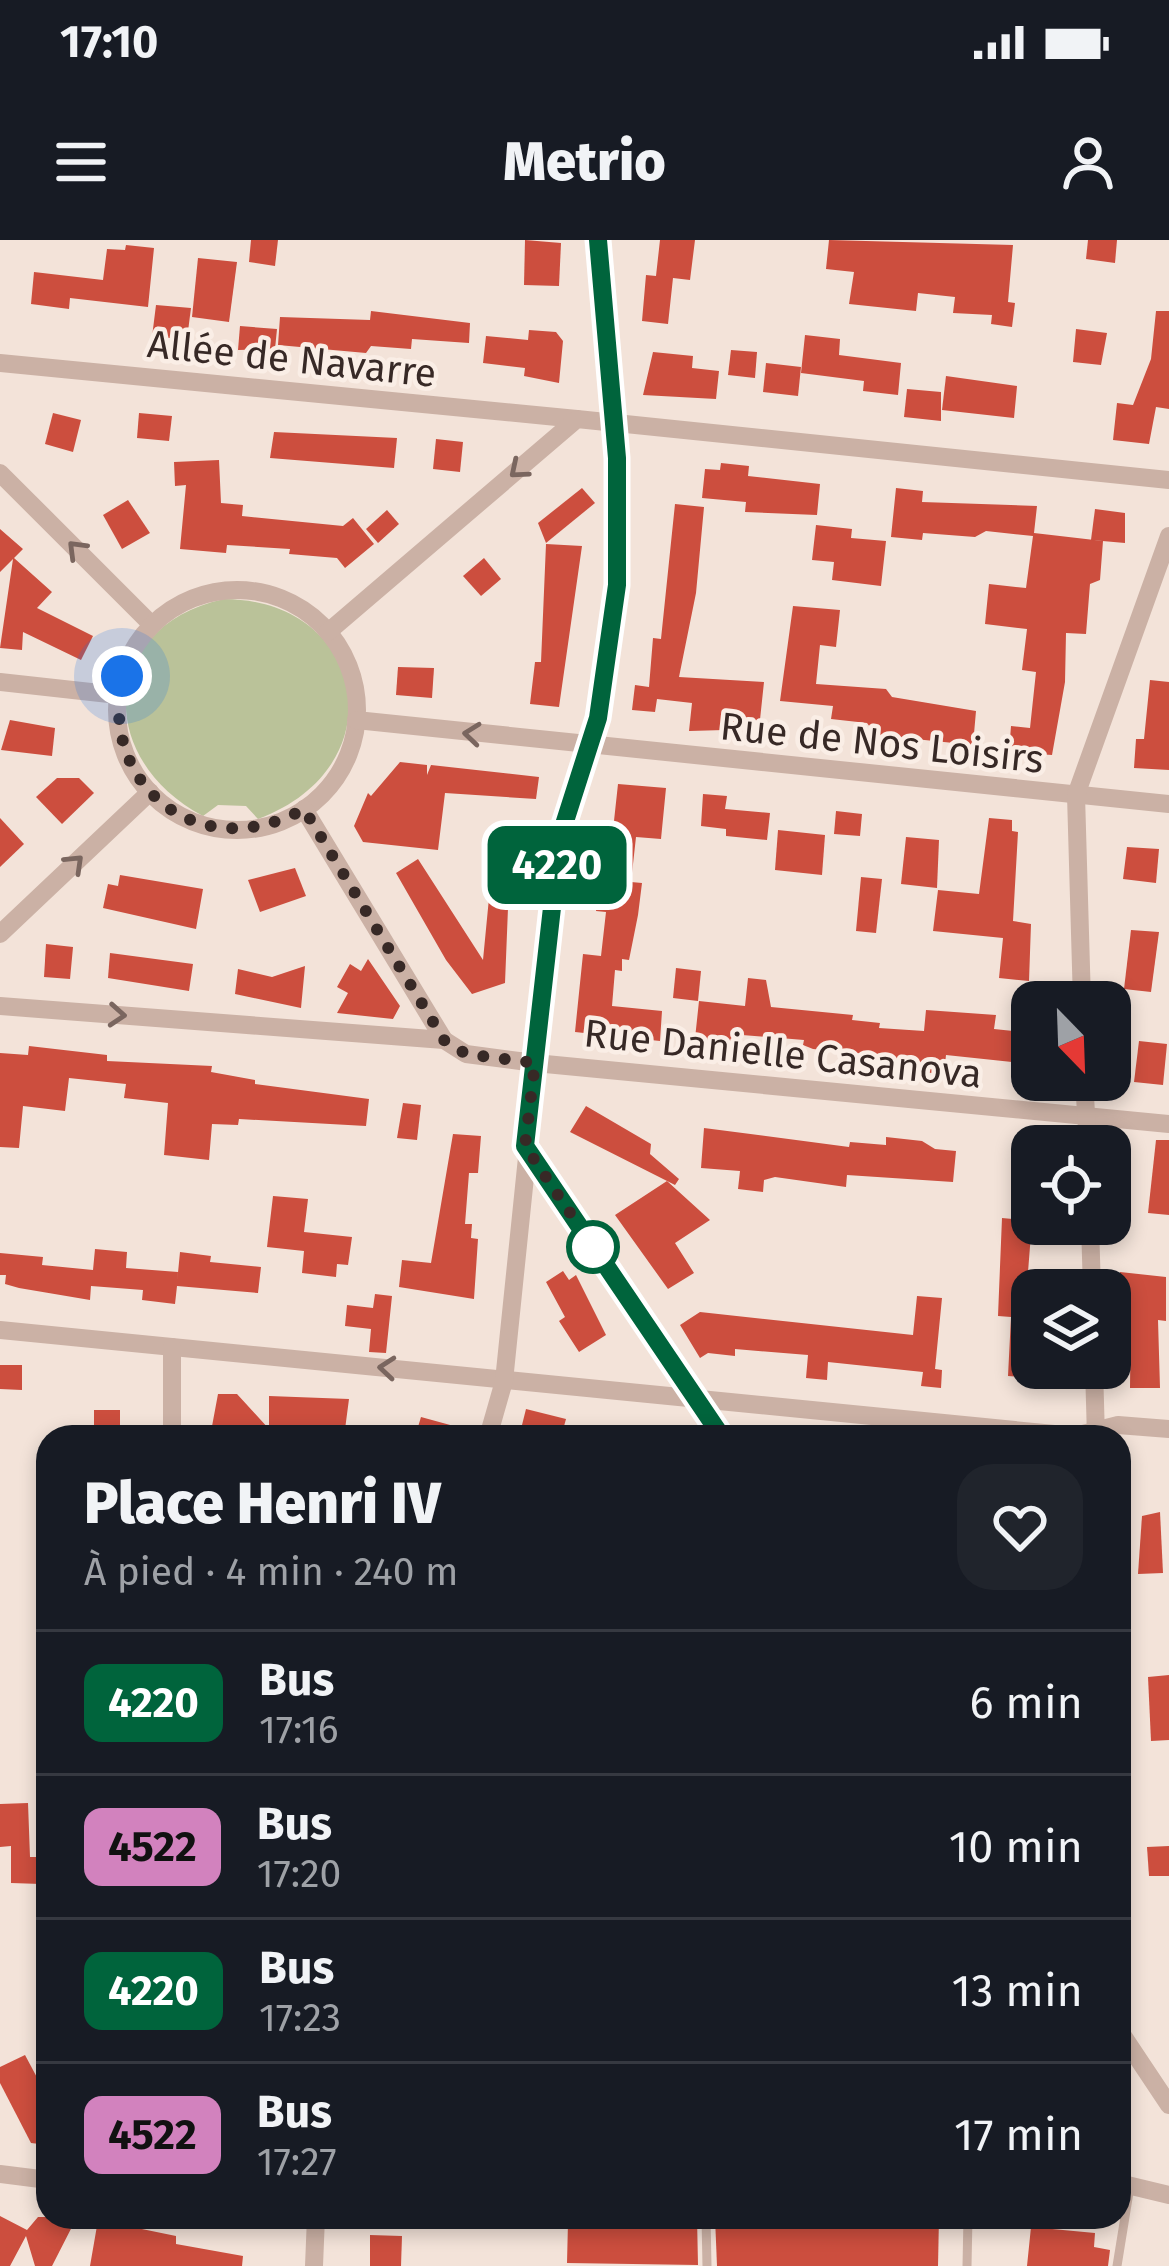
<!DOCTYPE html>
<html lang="fr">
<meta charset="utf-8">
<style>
:root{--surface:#171b24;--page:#20242c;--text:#f1f3f6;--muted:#9ea1a6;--line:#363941}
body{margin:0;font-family:"Fira Sans",sans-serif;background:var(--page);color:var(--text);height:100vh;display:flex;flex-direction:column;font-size:45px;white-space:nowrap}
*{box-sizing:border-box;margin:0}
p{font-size:39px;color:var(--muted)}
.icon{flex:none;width:66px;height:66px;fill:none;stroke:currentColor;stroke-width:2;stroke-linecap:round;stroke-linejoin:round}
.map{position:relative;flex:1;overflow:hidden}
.sheet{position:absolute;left:36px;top:1185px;width:1095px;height:804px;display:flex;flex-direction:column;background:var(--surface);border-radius:36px;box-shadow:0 6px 18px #0003}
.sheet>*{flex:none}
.badge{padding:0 24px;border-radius:18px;font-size:42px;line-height:78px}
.needle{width:78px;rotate:157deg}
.fabs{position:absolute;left:1011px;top:741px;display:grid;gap:24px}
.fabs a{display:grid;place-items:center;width:120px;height:120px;border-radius:24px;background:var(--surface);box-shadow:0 6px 18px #0003;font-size:60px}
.you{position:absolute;width:60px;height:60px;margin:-30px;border:9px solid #fff;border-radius:50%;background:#1a73e8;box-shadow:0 0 0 18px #1a73e833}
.map>.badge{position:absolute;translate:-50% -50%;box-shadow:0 0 0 6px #fff}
.round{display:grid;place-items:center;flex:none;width:126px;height:126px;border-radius:36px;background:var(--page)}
.summary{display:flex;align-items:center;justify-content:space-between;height:204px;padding:0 48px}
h1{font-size:57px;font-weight:800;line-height:90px}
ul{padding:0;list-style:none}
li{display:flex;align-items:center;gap:36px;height:144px;padding:0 48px;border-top:3px solid var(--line)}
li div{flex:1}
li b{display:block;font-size:45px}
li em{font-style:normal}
li .badge{min-width:132px;font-weight:700;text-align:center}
.status{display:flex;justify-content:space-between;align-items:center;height:84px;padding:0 60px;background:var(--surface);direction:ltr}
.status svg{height:33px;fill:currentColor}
header{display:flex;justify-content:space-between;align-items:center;height:156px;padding:0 48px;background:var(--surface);font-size:54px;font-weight:800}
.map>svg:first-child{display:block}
</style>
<div class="status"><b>17:10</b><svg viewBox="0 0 49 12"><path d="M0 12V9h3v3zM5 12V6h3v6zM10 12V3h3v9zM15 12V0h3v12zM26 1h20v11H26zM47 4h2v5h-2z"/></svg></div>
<header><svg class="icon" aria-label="menu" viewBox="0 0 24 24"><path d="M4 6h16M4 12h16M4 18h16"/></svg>Metrio<svg class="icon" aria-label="person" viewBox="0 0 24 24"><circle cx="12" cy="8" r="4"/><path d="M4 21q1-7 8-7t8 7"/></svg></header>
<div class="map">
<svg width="1169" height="2026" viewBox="0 0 1169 2026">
<rect width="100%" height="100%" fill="#f3e3d9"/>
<!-- green -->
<path fill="#bac299" d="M224,359C368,360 398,527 258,579L246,566L218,565L203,576C94,518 100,386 224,359Z"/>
<!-- building -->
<g fill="#cc4e3e">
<path d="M251,0H278L275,26L249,22Z"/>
<path d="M525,0L561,3L559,46L524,45Z"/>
<path d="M660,0H695L690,40L673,38L668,84L642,81L646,35L656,36Z"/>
<path d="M829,0L1013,5L1008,62L1015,63L1012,87L991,84L992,75L953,73L955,57L918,53L916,71L849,64L854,32L826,29Z"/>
<path d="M1088,0H1117L1115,23L1086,19Z"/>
<path d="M126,5L154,8L148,67L70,58L69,69L31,64L34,32L103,40L107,9L125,10Z"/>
<path d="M198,18L237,22L229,82L192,77Z"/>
<path d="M156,65L191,68L187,99L152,97Z"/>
<path d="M371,71L470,83L469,103L412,99L411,109L371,106L366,113L278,105L280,77L370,80Z"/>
<path d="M1156,71H1169V169L1156,167L1149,204L1113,200L1117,163L1133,165L1151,119Z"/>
<path d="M240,86L277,89L275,109L238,110Z"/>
<path d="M1076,89L1107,93L1101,125L1073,122Z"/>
<path d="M529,90L556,92L563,101L559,143L524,136L525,128L483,123L486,96L528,100Z"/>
<path d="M805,95L840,99L839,115L901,123L898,155L863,151L864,141L801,133Z"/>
<path d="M731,110L757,112L755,138L728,135Z"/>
<path d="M653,112L693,116L692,128L719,131L716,159L643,155Z"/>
<path d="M766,123L801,127L798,156L763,152Z"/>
<path d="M946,136L1017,146L1014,178L942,170Z"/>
<path d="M907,149L941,152V181L904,177Z"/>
<path d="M53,173L81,180L73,212L45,204Z"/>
<path d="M139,173L172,176L169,201L137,198Z"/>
<path d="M274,192L397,198L394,228L270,218Z"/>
<path d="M436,199L463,202L460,232L433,229Z"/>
<path d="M219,220L221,263L243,265L242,276L343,286L353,278L374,304L345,328L337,318L289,314L290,309L227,305L226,313L180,309L186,245L175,246L174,222Z"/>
<path d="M721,223L749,226L748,236L820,244L817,275L745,272L746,262L702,258L705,229L720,230Z"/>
<path d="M582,248L595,263L546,303L538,283Z"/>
<path d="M896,248L923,251L922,262L1037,266L1034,293L1103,301L1100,340L1090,344L1086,394L1066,393L1065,442L1052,515L1009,512L1011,486L1030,488L1036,432L1022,430L1027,389L985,384L989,344L1026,348L1033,296L986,291L975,297L923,293L922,300L891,297Z"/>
<path d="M128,260L150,293L122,309L103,275Z"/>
<path d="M675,264L704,267L696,353L679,437L764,442L759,489L689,491L692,463L657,459L655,472L632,470L635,445L649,447L653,398L661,399Z"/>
<path d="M1095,269L1125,273V303L1091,300Z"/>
<path d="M387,270L399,284L378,303L366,289Z"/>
<path d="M816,285L852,289L851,298L886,301L881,346L832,340L834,322L812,320Z"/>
<path d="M0,289L23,309L14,318L52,352L37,368L93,396L81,420L23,392L22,410L0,408L13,319L0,332Z"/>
<path d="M546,304L582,306L559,467L530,464L535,422H541Z"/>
<path d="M484,318L501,339L481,356L463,336Z"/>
<path d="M793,366L840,370L836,407L820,405L816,444L886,449L892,457L976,471L973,505L876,495L867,483L831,479L833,466L780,461Z"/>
<path d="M398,427L434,428L432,458L396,455Z"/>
<path d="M1150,440L1169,442V530L1134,528L1136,499H1144Z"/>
<path d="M10,480L55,488L52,516L1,510Z"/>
<path d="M400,522L427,525V535L431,525L539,537L536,559L445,553L438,610L363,602L354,586L368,553L371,556Z"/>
<path d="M57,538H79L94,553L62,584L36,557Z"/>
<path d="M618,544L666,548L661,599L636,597L631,642L642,643L638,675L629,720L622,719V731L615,730L612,766L662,771L660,801L575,792L583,714L601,716L606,672L596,671L599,639L606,589L613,590Z"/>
<path d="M703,554L727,556L725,569L770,573L767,600L726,596V589L701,586Z"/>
<path d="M836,571L862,574L860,596L834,594Z"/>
<path d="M0,578L24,604L0,627Z"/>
<path d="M989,578L1012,580V591L1018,592L1013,681L1031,684L1029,741L999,738L1003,698L933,691L938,650L979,654Z"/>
<path d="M778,590L825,595L822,635L775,630Z"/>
<path d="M906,597L939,600L937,648L901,644Z"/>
<path d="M1127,607L1159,609L1156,643L1123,639Z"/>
<path d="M418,619L483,720L492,627L517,630L513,669L508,668L505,743L472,754L446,720L396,633Z"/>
<path d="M295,628L306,656L260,672L248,640Z"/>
<path d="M120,635L203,649L196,689L103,668L108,644L118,646Z"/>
<path d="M861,637L882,639L876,693L856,691Z"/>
<path d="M1131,690L1159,692L1151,752L1124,749Z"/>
<path d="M46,704L73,707L70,739L44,737Z"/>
<path d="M110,713L193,724L189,751L108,738Z"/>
<path d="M368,719L400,766L393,779L337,773L348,753L337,747L350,724L361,731Z"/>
<path d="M305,726L301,768L235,754L238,729L272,737Z"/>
<path d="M676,728L701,731L698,761L673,758Z"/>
<path d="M748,738L766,740L771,767L853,775L852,780L880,783L879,788L924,791L926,770L996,775L994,789L1032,793V838L1011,835L1012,822L946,815L944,834L920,832L888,821V816L813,809L803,805L804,800L742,795L741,806L730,805L729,812L694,808L699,761L745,766Z"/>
<path d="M1139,801L1167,804L1163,845L1134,842Z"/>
<path d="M29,806L107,815V821L212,826L211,832L255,840V844L369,859L366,886L239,879L238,885L212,884L209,920L164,915L168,863L124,858L126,844L69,838L65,871L23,866L19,908L0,907V813L28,815Z"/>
<path d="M403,863L421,865L417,900L397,898Z"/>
<path d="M586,866L651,904L650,914L679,939L675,945L570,892Z"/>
<path d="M704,888L849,907L850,902L886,905V897L922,901L935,909L956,911L953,942L847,935L846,947L775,937L764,940L763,952L738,949L740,931L701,928Z"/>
<path d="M453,894L481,896L478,933H469L465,984H472L471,998L478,999L474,1059L399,1047L402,1020L431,1023Z"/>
<path d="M1156,900H1169V975L1148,973Z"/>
<path d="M667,941L710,980L675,1003L694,1033L668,1049L615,975Z"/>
<path d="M273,956L308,959L304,992L352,997L348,1025L337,1024L336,1037L302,1033L304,1011L267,1007Z"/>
<path d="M1002,978L1032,981L1028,1032L1032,1138L1008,1136L1011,1077L998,1076Z"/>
<path d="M95,1009L127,1012L126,1028L178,1032L177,1043L180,1012L211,1016L210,1022L261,1027L258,1053L177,1046L175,1064L142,1060L143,1050L91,1046L90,1060L19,1048L5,1044L6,1035H0V1013L43,1017L42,1025L93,1030Z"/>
<path d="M563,1031L569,1040L576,1035L606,1095L579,1112L559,1081L565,1077L546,1042Z"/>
<path d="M1120,1032L1166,1037V1081L1158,1080L1160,1148H1130L1131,1059L1118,1058Z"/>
<path d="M375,1054L392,1056L386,1113L369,1112L371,1089L345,1086L347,1065L373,1068Z"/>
<path d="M917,1056L942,1058L935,1129L942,1130L941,1148L921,1146L923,1132L828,1122L827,1140L806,1138L808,1115L735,1109V1116L708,1113L700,1118L680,1085L700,1072L913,1095Z"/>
<path d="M0,1125H22V1150L0,1149Z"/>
<path d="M218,1154H237L269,1189V1156L349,1159L344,1197L241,1187V1197H210Z"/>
<path d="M526,1169L566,1179L561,1197H519Z"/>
<rect x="94" y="1170" width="26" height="27"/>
<path d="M421,1177L472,1191V1197H415Z"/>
<path d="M1160,1272L1163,1333L1138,1334L1142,1276Z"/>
<path d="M1169,1435V1500L1151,1501L1148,1437Z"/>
<path d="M28,1563L30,1617H42L41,1644L11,1643V1606L0,1607V1564Z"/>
<path d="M1169,1606V1636H1149L1147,1607Z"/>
<path d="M25,1815L48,1858V1905L31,1903L0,1843V1827Z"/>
<path d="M0,1976L27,1990L38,1977H77L52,2026H35L26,1996L10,2026H0Z"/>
<path d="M638,1977H697L698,2025L567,2023L568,1982H638Z"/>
<path d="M715,1977H939L938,2026H717Z"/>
<path d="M98,1980L176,1996V2004L243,2016L242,2026H90Z"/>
<path d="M1031,1987L1095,1993L1094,2007L1110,2010L1108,2026H1027Z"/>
<path d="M370,1995L402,1996L401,2026H370Z"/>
</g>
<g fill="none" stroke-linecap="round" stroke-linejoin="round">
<!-- service -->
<g stroke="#cbb1a5" stroke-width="9">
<path d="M706,1977L707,2026"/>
<path d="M967,2026L968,1977"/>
<path d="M1117,2026L1130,1946"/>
</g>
<!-- minor -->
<g stroke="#cbb1a5" stroke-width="18">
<path d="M0,123L577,179"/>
<path d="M0,233L152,385"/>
<circle cx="237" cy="470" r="120"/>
<path d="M328,392L577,179L1169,240"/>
<path d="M0,442L118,455"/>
<path d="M356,480L1169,564"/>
<path d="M304,569L444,800"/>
<path d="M0,694L150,552"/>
<path d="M1082,762L1076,555L1169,296"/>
<path d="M0,766L444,800L466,814L535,823L1169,884"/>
<path d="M1084,840L1088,906"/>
<path d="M525,906L722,1197"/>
<path d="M1090,984L1092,1050"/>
<path d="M0,1090L1075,1196L1118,1185L1169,1189"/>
<path d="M1094,1128L1096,1197"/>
<path d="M172,1197V1107"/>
<path d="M488,1197L504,1141L560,597L598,478L617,345V218L598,0"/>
<path d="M1119,1790L1169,1865"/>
<path d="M0,1934L48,1940"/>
<path d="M1119,1943L1169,1955"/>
<path d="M314,2026L316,1977"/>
</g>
</g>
<!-- one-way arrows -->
<defs><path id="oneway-chevron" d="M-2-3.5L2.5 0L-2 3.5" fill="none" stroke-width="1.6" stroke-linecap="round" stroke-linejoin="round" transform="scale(3)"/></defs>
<g stroke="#7a665f">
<use href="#oneway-chevron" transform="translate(518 230) rotate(140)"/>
<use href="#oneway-chevron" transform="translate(76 309) rotate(-135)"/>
<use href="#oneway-chevron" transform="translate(472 494) rotate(-174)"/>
<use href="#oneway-chevron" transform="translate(75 623) rotate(-44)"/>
<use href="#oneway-chevron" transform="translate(117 775) rotate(4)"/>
<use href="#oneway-chevron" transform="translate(387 1128) rotate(-175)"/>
</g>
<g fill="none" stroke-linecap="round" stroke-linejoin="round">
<!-- line casing -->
<g stroke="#fff" stroke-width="27">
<path id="line" d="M598,0L617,218V345L598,478L560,597L525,906L722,1197"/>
</g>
<!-- line -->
<use href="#line" stroke="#00643c" stroke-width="18"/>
<!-- walk -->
<path stroke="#372926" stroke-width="12" stroke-dasharray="0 21.6" d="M122,436C99,549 202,626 304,569L444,800L466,814L535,823L525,906L593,1007"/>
</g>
<!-- markers -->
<circle fill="#fff" stroke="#00643c" stroke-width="6" cx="593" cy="1007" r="24"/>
<g text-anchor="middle" stroke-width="9" stroke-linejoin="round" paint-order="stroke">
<!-- street labels -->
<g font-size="39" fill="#372926" stroke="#faeee6">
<text transform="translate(292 118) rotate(6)" y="14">Allée de Navarre</text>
<text transform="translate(882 502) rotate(6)" y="14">Rue de Nos Loisirs</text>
<text transform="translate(783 813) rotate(6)" y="14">Rue Danielle Casanova</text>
</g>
</g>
</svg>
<div class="fabs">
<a><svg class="needle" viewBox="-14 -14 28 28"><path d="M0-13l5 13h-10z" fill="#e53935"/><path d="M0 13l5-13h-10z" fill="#9ea1a6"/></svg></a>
<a><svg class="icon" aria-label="locate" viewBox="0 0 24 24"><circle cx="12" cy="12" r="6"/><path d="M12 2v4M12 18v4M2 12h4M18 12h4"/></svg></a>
<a><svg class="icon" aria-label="layers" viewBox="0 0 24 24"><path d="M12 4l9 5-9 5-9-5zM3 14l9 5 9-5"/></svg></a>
</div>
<div class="you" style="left:122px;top:436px"></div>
<b class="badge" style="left:557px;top:625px;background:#00643c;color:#fff">4220</b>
<section class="sheet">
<div class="summary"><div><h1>Place Henri IV</h1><p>À pied · 4 min · 240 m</p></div><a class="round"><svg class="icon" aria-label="heart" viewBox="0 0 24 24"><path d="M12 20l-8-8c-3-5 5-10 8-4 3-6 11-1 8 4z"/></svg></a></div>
<ul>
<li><span class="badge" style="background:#00643c;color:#fff">4220</span><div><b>Bus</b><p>17:16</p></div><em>6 min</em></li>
<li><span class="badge" style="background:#d282be;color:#111">4522</span><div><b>Bus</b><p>17:20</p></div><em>10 min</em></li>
<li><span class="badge" style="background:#00643c;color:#fff">4220</span><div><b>Bus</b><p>17:23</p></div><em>13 min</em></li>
<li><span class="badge" style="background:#d282be;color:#111">4522</span><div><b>Bus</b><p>17:27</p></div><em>17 min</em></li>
</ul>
</section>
</div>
